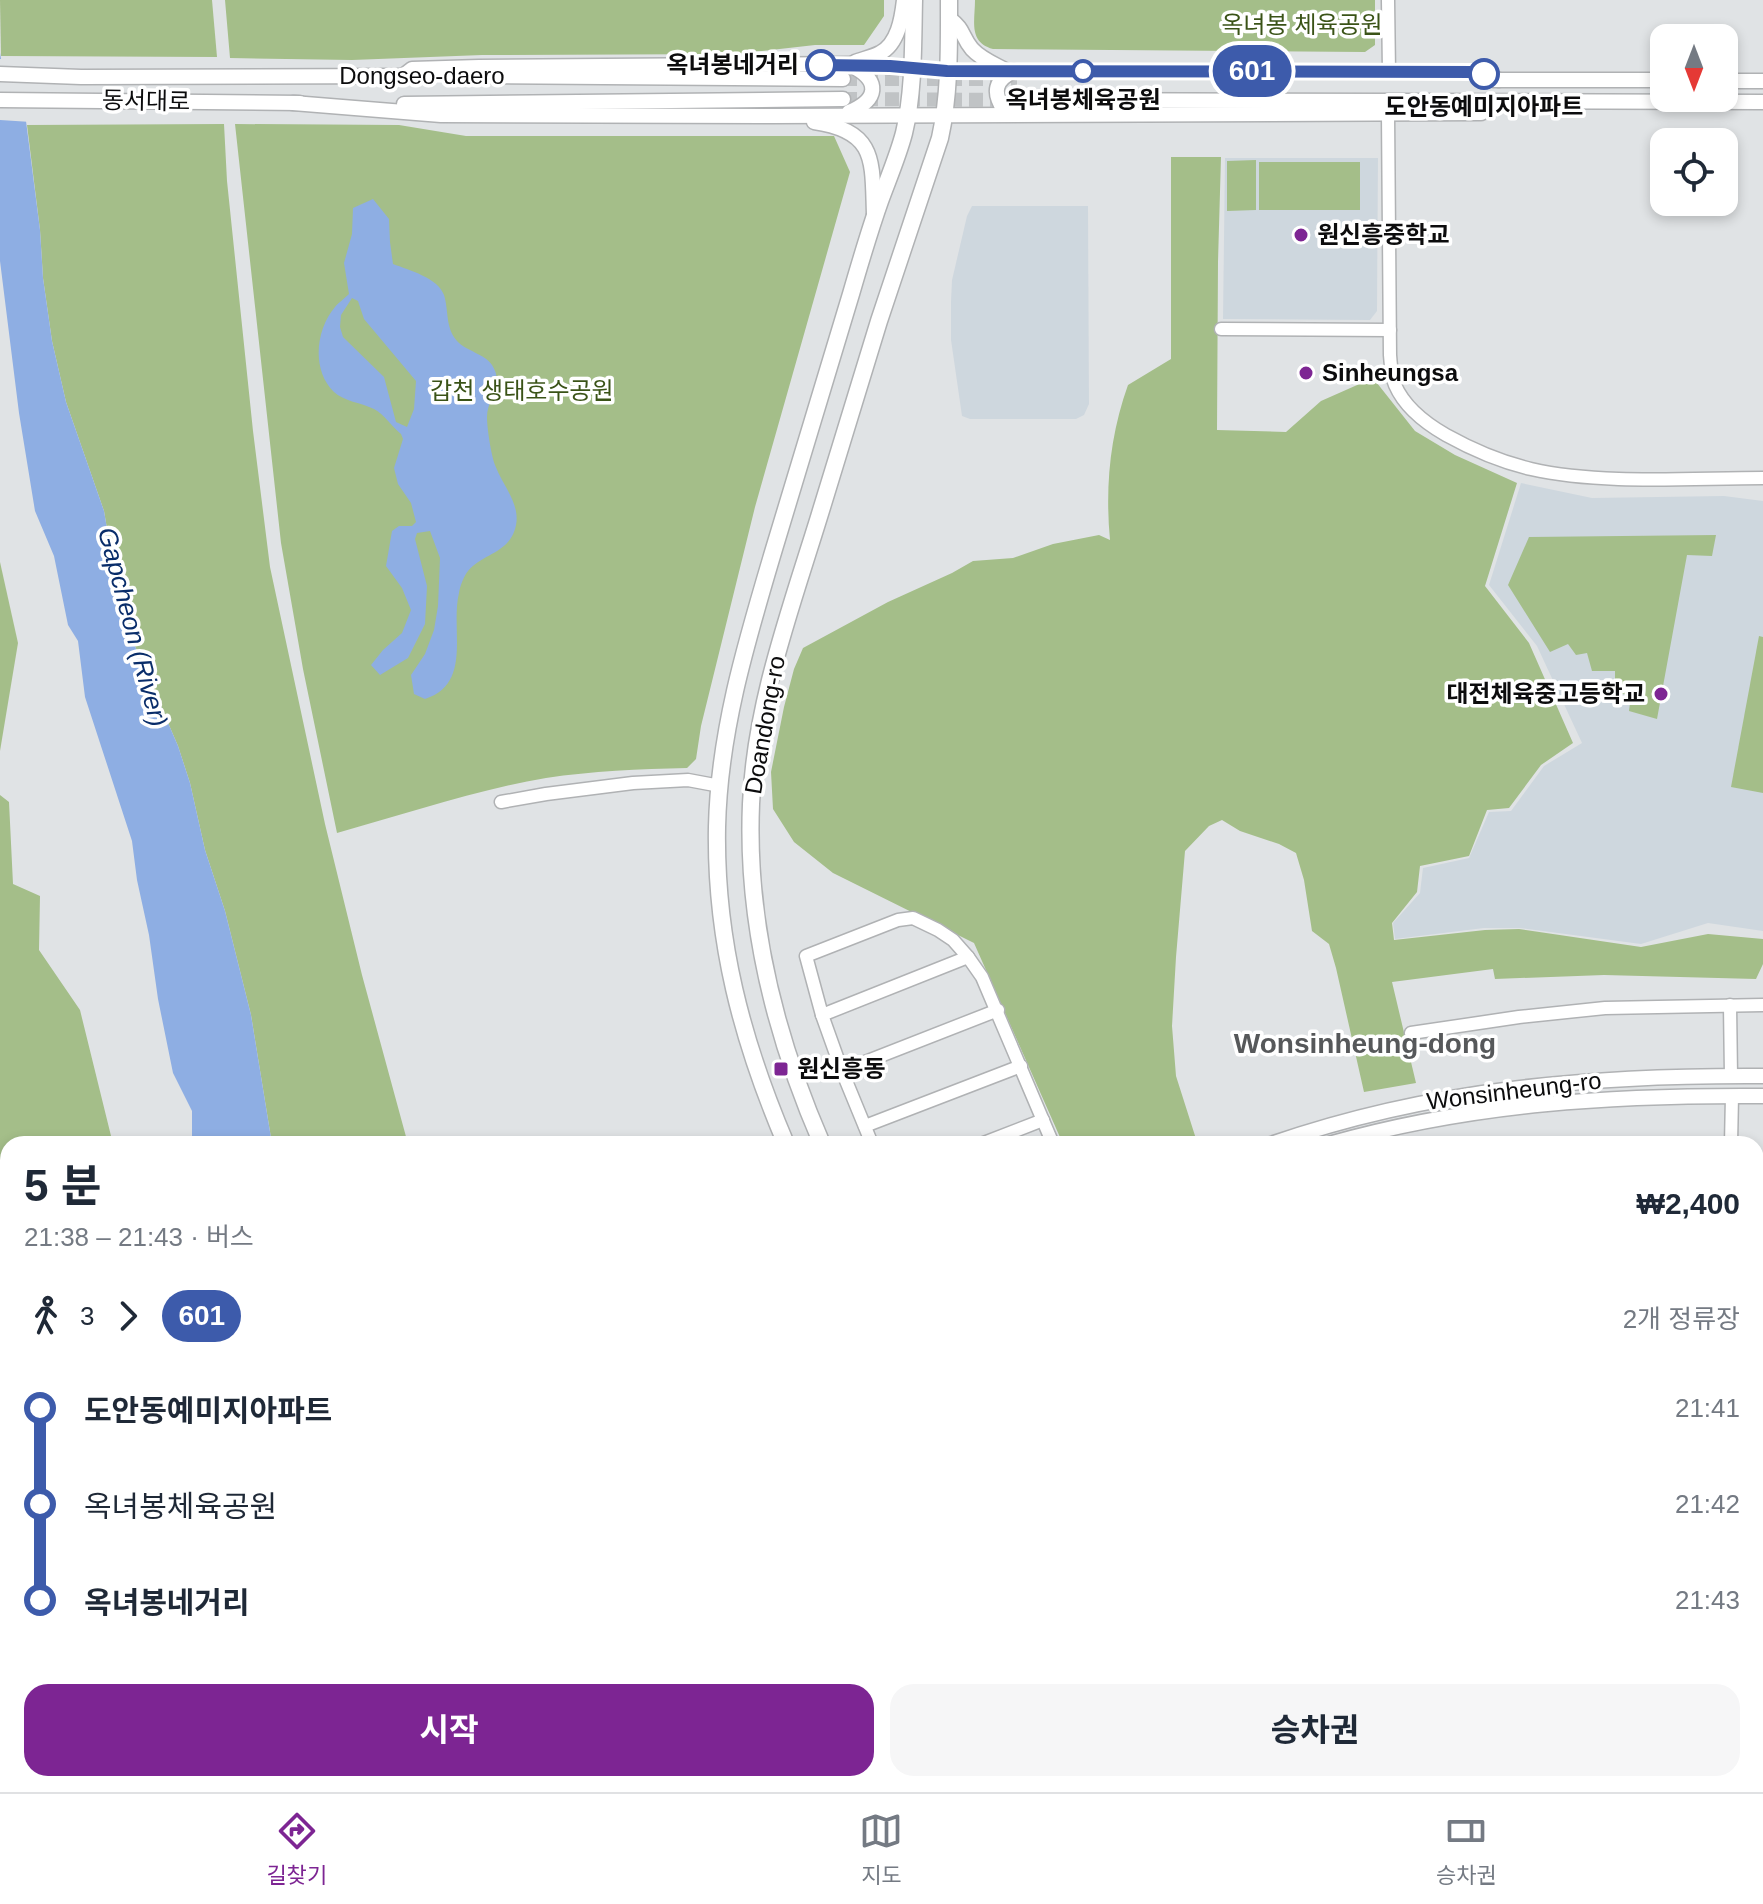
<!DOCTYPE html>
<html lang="ko">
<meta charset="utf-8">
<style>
:root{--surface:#fff;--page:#f6f6f7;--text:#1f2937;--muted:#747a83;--line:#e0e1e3;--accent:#7d2593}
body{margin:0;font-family:Arial,"Noto Sans KR",sans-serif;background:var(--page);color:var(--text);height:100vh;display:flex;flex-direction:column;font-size:30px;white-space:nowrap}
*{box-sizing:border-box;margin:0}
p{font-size:26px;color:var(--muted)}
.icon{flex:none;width:44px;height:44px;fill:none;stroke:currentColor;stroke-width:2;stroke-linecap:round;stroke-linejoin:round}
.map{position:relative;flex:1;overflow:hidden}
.drawer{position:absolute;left:0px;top:1136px;width:1764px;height:656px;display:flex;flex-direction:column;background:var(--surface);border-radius:24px 24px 0 0;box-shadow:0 4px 12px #0003}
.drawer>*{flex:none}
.badge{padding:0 16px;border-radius:26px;font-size:28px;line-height:52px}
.needle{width:52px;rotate:180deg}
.fabs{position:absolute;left:1650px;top:24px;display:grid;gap:16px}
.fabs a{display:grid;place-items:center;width:88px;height:88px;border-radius:16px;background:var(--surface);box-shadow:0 4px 12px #0003;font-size:40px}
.map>.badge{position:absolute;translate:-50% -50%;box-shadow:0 0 0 4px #fff}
.legs{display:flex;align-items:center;gap:12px;height:88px;padding:0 24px;font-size:26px}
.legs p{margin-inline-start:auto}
.headline{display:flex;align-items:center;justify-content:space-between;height:136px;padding:0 24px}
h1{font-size:44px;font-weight:700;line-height:60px}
.primary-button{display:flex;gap:16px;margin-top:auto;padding:16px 24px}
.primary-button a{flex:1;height:92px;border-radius:24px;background:var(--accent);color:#fff;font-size:32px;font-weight:700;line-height:92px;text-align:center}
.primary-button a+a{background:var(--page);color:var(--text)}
ul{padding:0 24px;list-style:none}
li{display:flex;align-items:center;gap:28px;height:96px;font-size:30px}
li i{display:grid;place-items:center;width:12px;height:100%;margin:0 10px;background:currentColor}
li i::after{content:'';width:20px;height:20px;margin:-10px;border:6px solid;border-radius:50%;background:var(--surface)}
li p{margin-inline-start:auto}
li:first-child i{background:linear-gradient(#0000 50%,currentColor 0)}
li:last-child i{background:linear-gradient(currentColor 50%,#0000 0)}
.menu{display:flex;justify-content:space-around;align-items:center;height:112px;border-top:2px solid var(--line);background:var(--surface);font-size:22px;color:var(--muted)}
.menu a{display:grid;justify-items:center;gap:4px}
.menu .selected{color:var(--accent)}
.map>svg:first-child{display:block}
</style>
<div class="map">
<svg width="1763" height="1792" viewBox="0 0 1763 1792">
<rect width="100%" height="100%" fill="#e0e3e5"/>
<!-- built -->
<g fill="#ced7de">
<path d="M1225,158H1378L1377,311L1370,320L1223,319Z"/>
<path d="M972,206H1088L1089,404L1084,415L1076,419H970L962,416L951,340V301L952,280L967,216Z"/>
<path d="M1521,483L1592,498L1724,496L1763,501V931L1708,923L1641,944L1520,928H1484L1395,939L1393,923L1420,893L1423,868L1469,858L1489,812L1511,811L1544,766L1582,743L1537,646L1489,585Z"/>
</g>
<!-- green -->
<g fill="#a4be89">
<path d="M0,0H212L217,57L1,56Z"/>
<path d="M225,0H884V16L864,45H815L735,54L482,55L352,60L230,58Z"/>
<path d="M975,0H1375V45L1365,52L993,49C968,42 975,21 975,0Z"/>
<path d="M224,124L227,181L253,431L270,567L325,824L362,975L408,1144H272L251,1015L225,911L205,850L190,783L178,746L134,644L117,588L104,511L66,402L52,341L43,278L40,230L27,125Z"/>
<path d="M235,124L399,125L466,136H834L850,172L755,507L701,726L696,759L687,768C639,769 592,771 546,778C475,790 406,814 337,833L303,669L281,543Z"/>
<path d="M1171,157H1221L1218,262L1217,430L1286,432L1321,401L1373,378L1415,431L1455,455L1517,483L1485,586L1529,643L1573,743L1541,765L1509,808L1487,810L1469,856L1420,866L1417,892L1392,923L1394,940L1485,930L1519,929L1641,947L1708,934L1763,939V964L1756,979L1604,975L1495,979L1493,969L1392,982L1416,1083L1364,1092L1336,968L1329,944L1312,931L1304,880L1296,853L1279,844L1240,831L1222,820L1209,826L1185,851L1176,957L1172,1026L1176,1076L1197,1142L1194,1144H1063L974,943L833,873L794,842L773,809L771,772L784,707L794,669L803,648L888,602L952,573L973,561L1013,558L1053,544L1099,535L1110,540C1105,487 1110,435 1128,385L1171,359Z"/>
<path d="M1256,160V210L1227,211V161Z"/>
<rect x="1259" y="162" width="101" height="48"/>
<path d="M1716,535L1712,556L1687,555L1657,719L1629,711L1631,695L1615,693V671H1592L1587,653L1576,655L1568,644L1550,652L1508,585L1529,537Z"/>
<path d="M0,562L18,643L0,751Z"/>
<path d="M1759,636L1763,637V793L1731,787Z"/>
<path d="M0,795L9,802L13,884L40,896L39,950L80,1010L113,1144H8V1407L4,1405L0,1406Z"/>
<path d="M0,1588L8,1611V1724L0,1723Z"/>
<path d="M1756,1612H1763V1740L1756,1748Z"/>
<path d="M434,1784H500L502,1792H431Z"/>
<path d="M1081,1784H1117L1119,1792H1082Z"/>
<path d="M1664,1784H1732L1727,1792H1656Z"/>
</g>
<!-- water -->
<g fill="#8eaee3" fill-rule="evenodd">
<path d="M0,53L8,101L26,121L40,230L43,278L52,341L66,402L104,511L117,588L134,644L178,746L190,783L205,850L225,911L251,1015L272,1144H192V1111L173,1073L158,999L149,935L137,880L132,841L85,697L78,641L68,625L54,556L35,511L19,413L0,261Z"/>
<path d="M373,199L389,219L390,242L393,264C409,270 438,278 444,295C449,311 445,327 457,341C466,351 485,354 492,365C505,385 487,398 487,417C487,428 491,454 495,465C503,487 524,507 514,532C506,553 481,555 468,571C464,576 460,586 459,593C450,630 473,683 425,699L414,694L411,675L425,654L434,630L438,606L440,558L430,531L417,533L415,539L427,586L425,624L408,658L380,675L371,665L383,650L402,633L411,610L402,588L386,566L392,531L399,526H412L416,522L411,503L398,484L394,468L403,439L401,434C392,427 384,414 374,409C362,403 343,401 334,392C311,370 316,329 335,307C338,303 344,299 349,294L344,263L352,234L353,208ZM352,298L358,301L364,319L416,381L414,409L407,427L396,422L384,377L343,337L340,327L341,315Z"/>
<path d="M1763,1758V1792H1741L1746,1784H1756V1768Z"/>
<path d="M332,1784H375V1792H337Z"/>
</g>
<!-- pier -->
<path fill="#e0e3e5" d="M0,59H6L12,99L31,122L0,120Z"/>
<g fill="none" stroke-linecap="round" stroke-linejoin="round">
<!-- tertiary-tunnel -->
<g stroke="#c0c3c5" stroke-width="14" stroke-dasharray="14 7" stroke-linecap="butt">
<path d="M843,79H1017"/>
<path d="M843,99L1015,100"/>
</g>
<!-- minor casing -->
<g stroke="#b0b2b4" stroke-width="15">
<g id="minor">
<path d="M1388,0L1389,72"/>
<path d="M1388,114L1390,355C1391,365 1391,376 1395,385C1405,408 1425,423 1446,435C1473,450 1501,462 1531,469C1601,485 1690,478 1763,478"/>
<path d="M1221,329L1390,330"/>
<path d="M501,802L546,794L633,783L688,780L720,786"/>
<path d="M1730,1005L1731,1076"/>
<path d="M822,1015L968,957"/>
<path d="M1411,1033L1519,1017L1605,1008L1763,1005"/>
<path d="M842,1071L998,1010"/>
<path d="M865,1126L1021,1066"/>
<path d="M872,1144L842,1071L822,1015L806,956L898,920L913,918L938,930L953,940L968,957L982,977L1053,1144"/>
<path d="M981,1144L1043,1120"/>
<path d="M1731,1144L1732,1096"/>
<path d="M0,1497L8,1518"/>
<path d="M1441,1784L1442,1792"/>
<path d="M1584,1792L1594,1784"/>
</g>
</g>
<!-- tertiary casing -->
<g stroke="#b0b2b4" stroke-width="17">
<g id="tertiary">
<path d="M949,18C965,30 961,36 972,49C981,59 994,64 1005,70"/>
<path d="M855,62C863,59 873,57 880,53C898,44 902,18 904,0"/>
<path d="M1014,71C995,80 992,92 1004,110L1018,113"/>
<path d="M0,74L81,77L411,76"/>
<path d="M403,76L412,69L479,67L849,64L947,71L1477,72L1499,80"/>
<path d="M484,76L843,79"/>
<path d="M1493,80H1664"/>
<path d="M1724,81H1763"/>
<path d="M0,100L300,103"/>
<path d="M1015,100L1763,102"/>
<path d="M293,103L441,115L774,116L1481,113L1498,102"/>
<path d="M404,104L843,99"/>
<path d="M849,112C878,100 881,81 852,66"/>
<path d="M814,122C877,131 872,161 874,214"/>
<path d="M1271,1144C1432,1088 1594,1075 1763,1076"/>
<path d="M1329,1144C1473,1103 1615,1095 1763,1096"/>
<path d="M1756,1732L1763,1735"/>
<path d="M1756,1747L1763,1749"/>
</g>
</g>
<!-- secondary casing -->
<g stroke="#b0b2b4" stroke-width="19">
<g id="secondary">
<path d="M786,1144C742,1041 715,940 717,827C719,731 747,640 774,549C799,464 825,379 851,294C860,263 869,232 880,201C888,179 898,156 904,133C914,92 913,42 914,0"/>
<path d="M822,1144C775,1036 746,923 751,804C755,705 790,611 819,517C839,452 859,386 879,321C899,260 920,199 940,138C950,93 949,46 949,0"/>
<path d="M1036,1784L1038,1792"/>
<path d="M1070,1784L1072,1792"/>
</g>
</g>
<!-- primary casing -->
<g stroke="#b0b2b4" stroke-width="21">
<g id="primary">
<path d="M222,1784L225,1792"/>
<path d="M237,1784L239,1792"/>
</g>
</g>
<!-- minor -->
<use href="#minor" stroke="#fff" stroke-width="12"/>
<!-- tertiary -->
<use href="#tertiary" stroke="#fff" stroke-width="14"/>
<!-- secondary -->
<use href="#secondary" stroke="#fff" stroke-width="16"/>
<!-- primary -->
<use href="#primary" stroke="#fff" stroke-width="18"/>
</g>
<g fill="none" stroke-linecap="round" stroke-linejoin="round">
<!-- line-1 casing -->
<g stroke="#fff" stroke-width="18">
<path id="line-1" d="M821,65L890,66L947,71L1477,72L1484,74"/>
</g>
<!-- line-1 -->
<use href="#line-1" stroke="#3d5bab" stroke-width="12"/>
</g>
<!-- markers -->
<g fill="#fff" stroke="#3d5bab" stroke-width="4">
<circle cx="821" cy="65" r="14"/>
<circle cx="1083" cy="71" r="10"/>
<circle cx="1484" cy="74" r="14"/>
</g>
<g fill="#7d2593" stroke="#fff" stroke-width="3">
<circle cx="1301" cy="235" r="8"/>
<circle cx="1306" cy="373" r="8"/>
<circle cx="1661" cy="694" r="8"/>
<rect x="773" y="1061" width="16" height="16" rx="4"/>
</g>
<g text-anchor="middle" stroke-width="7" stroke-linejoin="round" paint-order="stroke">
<!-- park labels -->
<g font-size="24" fill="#3a5317" stroke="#fff">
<text x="1302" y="33">옥녀봉 체육공원</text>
<text x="522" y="399">갑천 생태호수공원</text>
</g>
<!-- stop labels -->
<g font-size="24" font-weight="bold" fill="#0c0c0d" stroke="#fff">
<text x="799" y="73" text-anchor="end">옥녀봉네거리</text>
<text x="1083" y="108">옥녀봉체육공원</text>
<text x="1484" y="115">도안동예미지아파트</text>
</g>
<!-- street labels -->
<g font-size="24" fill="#0c0c0d" stroke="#fff">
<text x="422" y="84">Dongseo-daero</text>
<text transform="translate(146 101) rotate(1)" y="8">동서대로</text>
<text transform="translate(765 725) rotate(-80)" y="8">Doandong-ro</text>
<text transform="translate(1514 1091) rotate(-7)" y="8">Wonsinheung-ro</text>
</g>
<!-- poi labels -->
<g font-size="24" font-weight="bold" fill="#0c0c0d" stroke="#fff" text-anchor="start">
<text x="1317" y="243">원신흥중학교</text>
<text x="1322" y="381">Sinheungsa</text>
<text x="1645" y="702" text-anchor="end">대전체육중고등학교</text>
<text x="797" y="1077">원신흥동</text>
</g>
<!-- water labels -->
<g font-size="26" font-style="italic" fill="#092d6a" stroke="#fff">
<text transform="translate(133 627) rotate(75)" y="9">Gapcheon (River)</text>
</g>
<!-- quarter labels -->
<g font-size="28" font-weight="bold" fill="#56585a" stroke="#fff">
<text x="1365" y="1053">Wonsinheung-dong</text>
</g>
</g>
</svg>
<div class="fabs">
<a><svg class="needle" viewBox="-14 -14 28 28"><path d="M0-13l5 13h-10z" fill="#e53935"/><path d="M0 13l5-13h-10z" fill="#747a83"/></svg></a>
<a><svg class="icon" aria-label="locate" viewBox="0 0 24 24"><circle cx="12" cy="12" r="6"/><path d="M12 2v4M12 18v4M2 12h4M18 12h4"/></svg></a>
</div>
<b class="badge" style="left:1252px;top:71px;background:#3d5bab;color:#fff">601</b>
<section class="drawer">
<div class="headline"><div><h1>5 분</h1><p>21:38 – 21:43 · 버스</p></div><b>₩2,400</b></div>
<div class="legs"><svg class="icon" aria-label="walk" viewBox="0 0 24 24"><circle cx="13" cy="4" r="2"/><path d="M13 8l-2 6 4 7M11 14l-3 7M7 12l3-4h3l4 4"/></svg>3<svg class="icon" aria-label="forward" viewBox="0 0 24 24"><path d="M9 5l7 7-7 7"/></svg><b class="badge" style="background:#3d5bab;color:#fff">601</b><p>2개 정류장</p></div>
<ul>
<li><i style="color:#3d5bab"></i><b>도안동예미지아파트</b><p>21:41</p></li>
<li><i style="color:#3d5bab"></i><span>옥녀봉체육공원</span><p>21:42</p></li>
<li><i style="color:#3d5bab"></i><b>옥녀봉네거리</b><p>21:43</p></li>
</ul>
<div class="primary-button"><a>시작</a><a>승차권</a></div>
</section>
</div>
<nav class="menu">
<a class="selected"><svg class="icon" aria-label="directions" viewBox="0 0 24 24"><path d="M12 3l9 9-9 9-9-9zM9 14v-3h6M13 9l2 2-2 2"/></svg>길찾기</a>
<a><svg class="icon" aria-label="map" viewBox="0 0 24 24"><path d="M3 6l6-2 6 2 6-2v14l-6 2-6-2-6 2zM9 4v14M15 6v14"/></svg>지도</a>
<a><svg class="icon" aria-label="tickets" viewBox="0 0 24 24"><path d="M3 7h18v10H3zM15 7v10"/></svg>승차권</a>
</nav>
